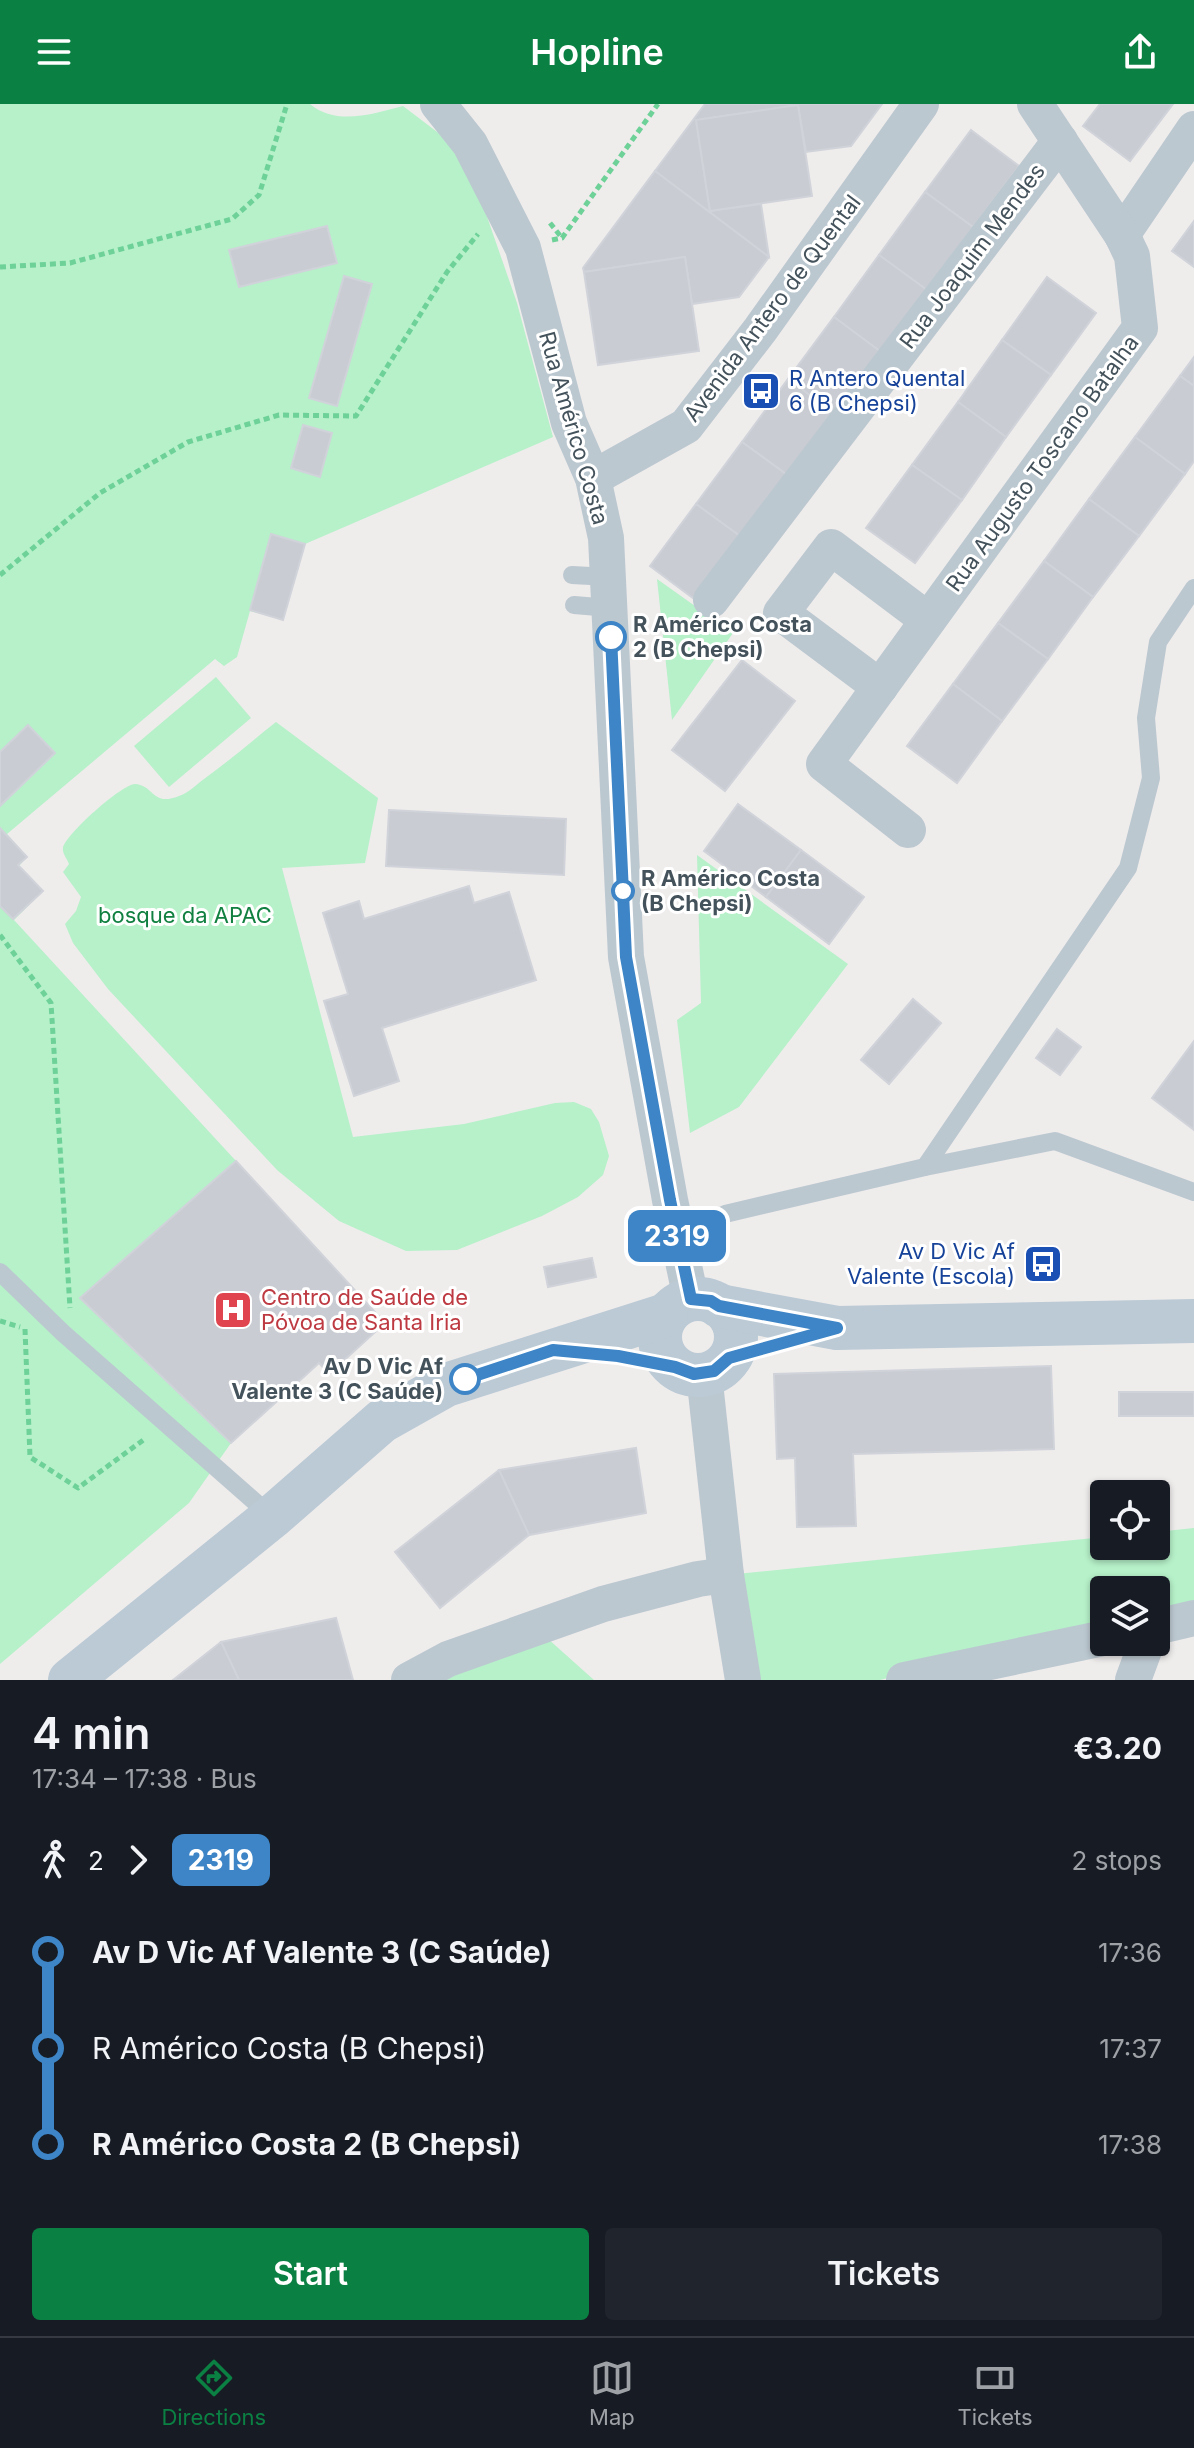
<!DOCTYPE html>
<meta charset="utf-8">
<style>
:root{--surface:#171b24;--page:#20242c;--text:#f1f3f6;--muted:#9ea1a6;--line:#363941;--accent:#0b8043}
body{margin:0;font-family:Inter,sans-serif;background:var(--page);color:var(--text);height:100vh;display:flex;flex-direction:column;font-size:30px;white-space:nowrap}
*{box-sizing:border-box;margin:0}
p{font-size:26px;color:var(--muted)}
.icon{flex:none;width:44px;height:44px;fill:none;stroke:currentColor;stroke-width:2;stroke-linecap:round;stroke-linejoin:round}
.map{position:relative;height:1576px;overflow:hidden}
.sheet{display:flex;flex-direction:column;background:var(--surface);flex:1}
.sheet>*{flex:none}
.badge{padding:0 16px;border-radius:12px;font-size:28px;line-height:52px}
.fabs{position:absolute;left:1090px;top:1376px;display:grid;gap:16px}
.fabs a{display:grid;place-items:center;width:80px;height:80px;border-radius:8px;background:var(--surface);box-shadow:0 2px 6px #0004;font-size:40px}
.map>.badge{position:absolute;translate:-50% -50%;box-shadow:0 0 0 4px #fff}
.legs{display:flex;align-items:center;gap:12px;height:88px;padding:0 32px;font-size:26px}
.legs p{margin-inline-start:auto}
.headline{display:flex;align-items:center;justify-content:space-between;height:136px;padding:0 32px}
h1{font-size:44px;font-weight:600;line-height:60px}
.cta{display:flex;gap:16px;margin-top:auto;padding:16px 32px}
.cta a{flex:1;height:92px;border-radius:8px;background:var(--accent);color:#fff;font-size:32px;font-weight:600;line-height:92px;text-align:center}
.cta a+a{background:var(--page);color:var(--text)}
ul{padding:0 32px;list-style:none}
li{display:flex;align-items:center;gap:28px;height:96px;font-size:30px}
li i{display:grid;place-items:center;width:12px;height:100%;margin:0 10px;background:currentColor}
li i::after{content:'';width:20px;height:20px;margin:-10px;border:6px solid;border-radius:50%;background:var(--surface)}
li p{margin-inline-start:auto}
li:first-child i{background:linear-gradient(#0000 50%,currentColor 0)}
li:last-child i{background:linear-gradient(currentColor 50%,#0000 0)}
header{display:flex;justify-content:space-between;align-items:center;height:104px;padding:0 32px;background:var(--accent);color:#fff;font-size:36px;font-weight:600}
.menu{display:flex;justify-content:space-around;align-items:center;height:112px;border-top:2px solid var(--line);background:var(--surface);font-size:22px;color:var(--muted)}
.menu a{display:grid;justify-items:center;gap:4px}
.menu .selected{color:var(--accent)}
.map>svg:first-child{display:block}
</style>
<header><svg class="icon" aria-label="menu" viewBox="0 0 24 24"><path d="M4 6h16M4 12h16M4 18h16"/></svg>Hopline<svg class="icon" aria-label="share" viewBox="0 0 24 24"><path d="M12 15V3M7 8l5-5 5 5M5 13v7h14v-7"/></svg></header>
<div class="map">
<svg width="1194" height="1576" viewBox="0 0 1194 1576">
<rect width="100%" height="100%" fill="#efecec"/>
<!-- green -->
<g fill="#b6f1c9">
<path d="M0,0H310C336,22 373,10 403,2L449,37L476,81L517,199L553,333L305,440L283,516L250,507L237,553L224,562L215,555L7,730L27,753L19,762L43,787L14,816L236,1057L81,1194L231,1339L189,1399L0,1560Z"/>
<path d="M657,475L733,529L672,616Z"/>
<path d="M216,573L251,614L169,683L134,642Z"/>
<path d="M276,618L378,694L365,759L282,764L353,1033L464,1020L555,999L574,998L591,1005L599,1018L609,1052L603,1071L578,1093L542,1112L457,1146L406,1147L339,1117L277,1066L108,885L73,839L65,820L76,807L81,793L63,768L69,760C67,755 62,749 63,744C65,731 122,680 135,680C154,681 152,703 179,692C188,689 196,681 204,675C229,657 252,637 276,618Z"/>
<path d="M697,751L848,860L739,1003L690,1029L677,916L701,899Z"/>
<path d="M1194,1424V1497L1156,1506V1486H1104V1519L880,1576H749L726,1471L1104,1433V1442H1156V1428Z"/>
<path d="M537,1525L594,1576H419Z"/>
</g>
<!-- building -->
<g fill="#c9ccd2" stroke="#d0d3d9" stroke-width="2">
<path d="M705,0H882L851,42L806,48L798,1L696,16L710,107L761,100L769,153L655,67Z"/>
<path d="M1100,0H1173L1130,57L1083,22Z"/>
<path d="M798,1L812,92L710,107L696,16Z"/>
<path d="M971,26L1019,62L973,123L925,88Z"/>
<path d="M655,67L769,153L739,193L692,200L685,153L584,168L583,164Z"/>
<path d="M925,88L973,123L927,186L879,151Z"/>
<path d="M1194,117V163L1172,147Z"/>
<path d="M327,122L337,159L239,183L229,146Z"/>
<path d="M879,151L927,186L881,248L834,213Z"/>
<path d="M685,153L699,247L598,261L584,168Z"/>
<path d="M344,172L372,180L337,302L309,294Z"/>
<path d="M1047,173L1096,209L1051,271L1002,236Z"/>
<path d="M834,213L881,248L835,310L788,275Z"/>
<path d="M1002,236L1051,271L1006,333L958,298Z"/>
<path d="M1194,253V282L1180,272Z"/>
<path d="M1180,272L1194,282V357L1185,370L1135,333Z"/>
<path d="M788,275L835,310L790,373L742,338Z"/>
<path d="M958,298L1006,333L962,396L912,361Z"/>
<path d="M303,321L332,329L320,373L291,364Z"/>
<path d="M1135,333L1185,370L1139,432L1089,395Z"/>
<path d="M742,338L790,373L744,435L696,400Z"/>
<path d="M912,361L962,396L915,459L866,424Z"/>
<path d="M1089,395L1139,432L1093,493L1044,457Z"/>
<path d="M696,400L744,435L697,497L650,462Z"/>
<path d="M271,430L305,440L283,516L250,506Z"/>
<path d="M1044,457L1093,493L1048,555L998,519Z"/>
<path d="M998,519L1048,555L1002,617L953,580Z"/>
<path d="M742,556L795,597L725,687L672,646Z"/>
<path d="M953,580L1002,617L957,679L907,642Z"/>
<path d="M28,621L55,649L0,702V648Z"/>
<path d="M738,700L801,746L766,793L704,747Z"/>
<path d="M389,706L566,715L564,771L386,762Z"/>
<path d="M0,724L27,753L18,761L43,787L13,815L0,802Z"/>
<path d="M801,746L864,793L829,840L766,793Z"/>
<path d="M469,782L474,799L509,788L536,876L382,924L399,977L354,992L324,897L348,890L323,809L359,797L364,815Z"/>
<path d="M913,895L941,919L889,980L861,956Z"/>
<path d="M1057,925L1081,943L1060,971L1036,954Z"/>
<path d="M1194,937V1026L1152,994Z"/>
<path d="M236,1057L385,1219L329,1270L319,1259L231,1339L80,1194Z"/>
<path d="M592,1154L596,1173L548,1183L544,1163Z"/>
<path d="M1051,1262L1054,1345L853,1350L856,1422L797,1423L795,1354L777,1355L774,1270Z"/>
<rect x="1119" y="1288" width="75" height="24"/>
<path d="M636,1344L646,1409L529,1431L499,1366Z"/>
<path d="M499,1366L529,1431L440,1504L395,1448Z"/>
<path d="M336,1514L353,1576H239L221,1538Z"/>
<path d="M221,1538L239,1576H173Z"/>
</g>
<g fill="none" stroke-linecap="round" stroke-linejoin="round">
<!-- path -->
<g stroke="#6dd198" stroke-width="5" stroke-dasharray="6 4" stroke-linecap="butt">
<path d="M550,119L562,134"/>
<path d="M552,136L562,134L658,0"/>
<path d="M0,163L70,159L232,115L259,91L287,0"/>
<path d="M0,471L100,389L188,338L279,311L356,312L447,168L478,130"/>
<path d="M0,831L51,899L70,1204"/>
<path d="M0,1217L20,1223"/>
<path d="M25,1225L30,1353L78,1384L146,1334"/>
</g>
<!-- lane -->
<g stroke="#bcc8d0" stroke-width="18">
<path d="M572,471L609,473"/>
<path d="M574,501L610,504"/>
<path d="M925,1063L1128,764L1151,674L1146,614L1158,538L1194,484"/>
<path d="M725,1110L925,1063L1055,1037L1194,1088"/>
<path d="M0,1168L63,1229L271,1412"/>
</g>
<!-- street -->
<g stroke="#bcc8d0" stroke-width="36">
<path d="M438,0L470,40L523,144L569,319L593,374L606,434L626,853L670,1096L691,1195"/>
<path d="M1122,131L1194,25"/>
<path d="M593,374L686,322L760,226L921,0"/>
<path d="M711,496L1060,37"/>
<path d="M880,583L781,509L831,443L928,516"/>
<path d="M908,726L824,660L1140,224L1132,152L1122,131L1035,0"/>
<path d="M704,1270L726,1471L743,1576"/>
<path d="M1156,1523L1194,1514"/>
<path d="M409,1576L448,1555L603,1500L698,1475L726,1471"/>
<path d="M904,1576L1104,1534"/>
<path d="M1133,1576L1147,1538"/>
</g>
<!-- secondary -->
<g stroke="#bbcad5" stroke-width="44">
<circle cx="698" cy="1233" r="38"/>
<path d="M719,1202L837,1224L1194,1217"/>
<path d="M70,1576L272,1413L382,1317L446,1281L666,1211"/>
</g>
</g>
<g fill="none" stroke-linecap="round" stroke-linejoin="round">
<!-- line-1 casing -->
<g stroke="#fff" stroke-width="18">
<path id="line-1" d="M465,1275L553,1246L618,1252L675,1263L694,1270L714,1267L729,1254L837,1224L719,1202L711,1197L691,1195L670,1096L626,853L611,533"/>
</g>
<!-- line-1 -->
<use href="#line-1" stroke="#3d85c6" stroke-width="12"/>
</g>
<!-- icons -->
<defs>
<g id="bus-square" transform="scale(2)"><rect x="-9" y="-9" width="18" height="18" rx="4" fill="#1a4fb4" stroke="#fff"/><path d="M-5-6H5V4H4V6H2V4H-2V6H-4V4H-5ZM-3.5-4V0h7V-4ZM-3.5 1.2v1.5H-2V1.2ZM2 1.2v1.5H3.5V1.2Z" fill="#fff"/></g>
<g id="hospital-square" transform="scale(2)"><rect x="-9" y="-9" width="18" height="18" rx="4" fill="#e0444e" stroke="#fff"/><path d="M-5-5h3v3.5h4V-5h3V5h-3V1.5h-4V5h-3Z" fill="#fff"/></g>
</defs>
<g fill-rule="evenodd">
<use href="#bus-square" x="761" y="287"/>
<use href="#bus-square" x="1043" y="1160"/>
<use href="#hospital-square" x="233" y="1206"/>
</g>
<!-- markers -->
<g fill="#fff" stroke="#3d85c6" stroke-width="4">
<circle cx="611" cy="533" r="14"/>
<circle cx="623" cy="787" r="10"/>
<circle cx="465" cy="1275" r="14"/>
</g>
<g text-anchor="middle" stroke-width="6" stroke-linejoin="round" paint-order="stroke">
<!-- street labels -->
<g font-size="22" fill="#44525b" stroke="#fff">
<text transform="translate(972 152) rotate(-53)" y="8">Rua Joaquim Mendes</text>
<text transform="translate(772 204) rotate(-53)" y="8">Avenida Antero de Quental</text>
<text transform="translate(574 324) rotate(74)" y="8">Rua Américo Costa</text>
<text transform="translate(1042 359) rotate(-54)" y="8">Rua Augusto Toscano Batalha</text>
</g>
<!-- transit labels -->
<g font-size="22" fill="#164399" stroke="#fff" text-anchor="start">
<text x="789" y="282">R Antero Quental<tspan x="789" dy="25">6 (B Chepsi)</tspan></text>
<text x="1015" y="1155" text-anchor="end">Av D Vic Af<tspan x="1015" dy="25">Valente (Escola)</tspan></text>
</g>
<!-- stop labels -->
<g font-size="22" font-weight="bold" fill="#44525b" stroke="#fff" text-anchor="start">
<text x="633" y="528">R Américo Costa<tspan x="633" dy="25">2 (B Chepsi)</tspan></text>
<text x="641" y="782">R Américo Costa<tspan x="641" dy="25">(B Chepsi)</tspan></text>
<text x="443" y="1270" text-anchor="end">Av D Vic Af<tspan x="443" dy="25">Valente 3 (C Saúde)</tspan></text>
</g>
<!-- park labels -->
<g font-size="22" fill="#118040" stroke="#fff">
<text x="185" y="819">bosque da APAC</text>
</g>
<!-- health labels -->
<g font-size="22" fill="#be3a42" stroke="#fff" text-anchor="start">
<text x="261" y="1201">Centro de Saúde de<tspan x="261" dy="25">Póvoa de Santa Iria</tspan></text>
</g>
</g>
</svg>
<div class="fabs">
<a><svg class="icon" aria-label="locate" viewBox="0 0 24 24"><circle cx="12" cy="12" r="6"/><path d="M12 2v4M12 18v4M2 12h4M18 12h4"/></svg></a>
<a><svg class="icon" aria-label="layers" viewBox="0 0 24 24"><path d="M12 4l9 5-9 5-9-5zM3 14l9 5 9-5"/></svg></a>
</div>
<b class="badge" style="left:677px;top:1132px;background:#3d85c6;color:#fff">2319</b>
</div>
<section class="sheet">
<div class="headline"><div><h1>4 min</h1><p>17:34 – 17:38 · Bus</p></div><b>€3.20</b></div>
<div class="legs"><svg class="icon" aria-label="walk" viewBox="0 0 24 24"><circle cx="13" cy="4" r="2"/><path d="M13 8l-2 6 4 7M11 14l-3 7M7 12l3-4h3l4 4"/></svg>2<svg class="icon" aria-label="forward" viewBox="0 0 24 24"><path d="M9 5l7 7-7 7"/></svg><b class="badge" style="background:#3d85c6;color:#fff">2319</b><p>2 stops</p></div>
<ul>
<li><i style="color:#3d85c6"></i><b>Av D Vic Af Valente 3 (C Saúde)</b><p>17:36</p></li>
<li><i style="color:#3d85c6"></i><span>R Américo Costa (B Chepsi)</span><p>17:37</p></li>
<li><i style="color:#3d85c6"></i><b>R Américo Costa 2 (B Chepsi)</b><p>17:38</p></li>
</ul>
<div class="cta"><a>Start</a><a>Tickets</a></div>
</section>
<nav class="menu">
<a class="selected"><svg class="icon" aria-label="directions" viewBox="0 0 24 24"><path d="M12 3l9 9-9 9-9-9zM9 14v-3h6M13 9l2 2-2 2"/></svg>Directions</a>
<a><svg class="icon" aria-label="map" viewBox="0 0 24 24"><path d="M3 6l6-2 6 2 6-2v14l-6 2-6-2-6 2zM9 4v14M15 6v14"/></svg>Map</a>
<a><svg class="icon" aria-label="tickets" viewBox="0 0 24 24"><path d="M3 7h18v10H3zM15 7v10"/></svg>Tickets</a>
</nav>
